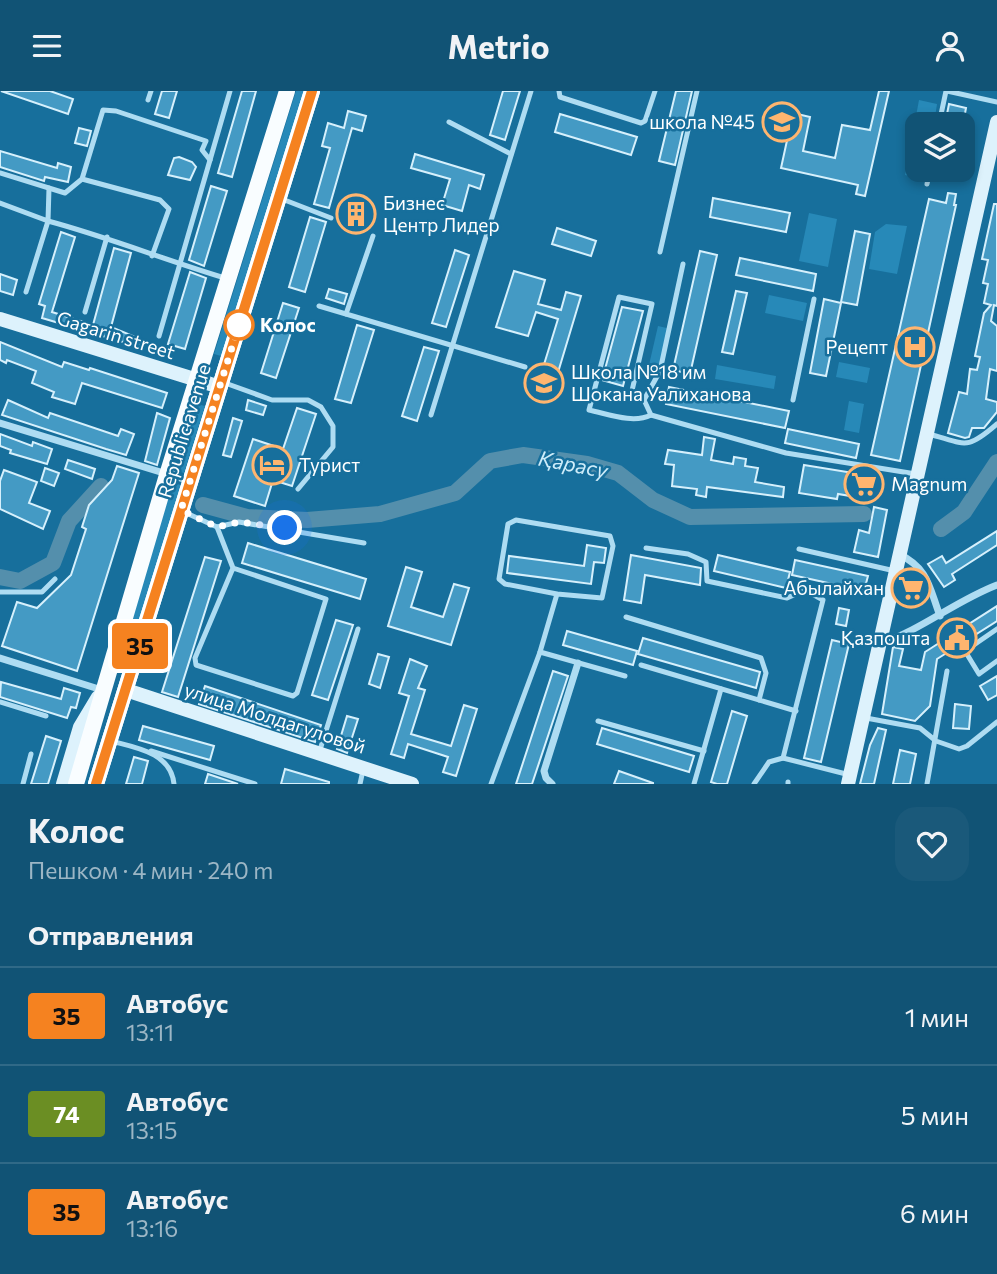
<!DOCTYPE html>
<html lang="ru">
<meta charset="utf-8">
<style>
:root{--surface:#115375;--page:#1a597a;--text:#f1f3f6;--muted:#9cb6c5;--line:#306987}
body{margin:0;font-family:Commissioner,sans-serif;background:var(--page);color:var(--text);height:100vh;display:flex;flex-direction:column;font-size:26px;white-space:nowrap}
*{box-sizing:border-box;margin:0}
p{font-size:23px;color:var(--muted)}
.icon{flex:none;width:38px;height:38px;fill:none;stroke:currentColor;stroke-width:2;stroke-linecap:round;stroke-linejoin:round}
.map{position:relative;height:693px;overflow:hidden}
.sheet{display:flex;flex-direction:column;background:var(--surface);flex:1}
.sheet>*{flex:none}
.badge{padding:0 14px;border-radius:5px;font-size:24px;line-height:46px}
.buttons{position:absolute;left:905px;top:21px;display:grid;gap:14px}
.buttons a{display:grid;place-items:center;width:70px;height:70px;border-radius:14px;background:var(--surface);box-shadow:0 4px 10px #0003;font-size:35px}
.you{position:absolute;width:35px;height:35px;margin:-18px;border:5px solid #fff;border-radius:50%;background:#1a73e8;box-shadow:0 0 0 10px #1a73e833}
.map>.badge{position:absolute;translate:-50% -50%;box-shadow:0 0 0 4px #fff}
h2{padding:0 28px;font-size:26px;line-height:63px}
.round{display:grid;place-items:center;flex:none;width:74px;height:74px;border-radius:21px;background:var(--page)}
.head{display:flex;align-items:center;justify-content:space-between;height:119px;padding:0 28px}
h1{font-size:33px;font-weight:700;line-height:52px}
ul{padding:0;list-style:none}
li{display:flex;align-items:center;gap:21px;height:98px;padding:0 28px;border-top:2px solid var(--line)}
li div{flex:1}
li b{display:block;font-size:26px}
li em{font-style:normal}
li .badge{min-width:77px;font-weight:700;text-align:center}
header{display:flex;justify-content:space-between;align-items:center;height:91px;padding:0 28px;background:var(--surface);font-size:32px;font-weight:700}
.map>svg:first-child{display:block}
</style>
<header><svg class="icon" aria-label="menu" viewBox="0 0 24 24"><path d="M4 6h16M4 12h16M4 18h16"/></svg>Metrio<svg class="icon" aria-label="person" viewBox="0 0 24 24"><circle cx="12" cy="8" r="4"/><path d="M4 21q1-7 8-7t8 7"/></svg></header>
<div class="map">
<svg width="997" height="693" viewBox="0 0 997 693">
<rect width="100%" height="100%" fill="#176f9c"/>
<!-- green -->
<g fill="#2789b8">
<path d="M296,0H304L221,265L214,263Z"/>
<path d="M919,9L937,13L934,33H917V79H925L923,88L905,84Z"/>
<path d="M809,122L837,128L828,176L799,170Z"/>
<path d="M886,133L907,135L897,183L869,178L875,141Z"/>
<path d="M769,204L807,212L803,230L765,222Z"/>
<path d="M658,235L671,238L661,277L649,274Z"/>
<path d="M839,271L870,277L867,292L836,286Z"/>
<path d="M717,274L776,285L774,298L715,288Z"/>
<path d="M849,310L864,313L859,342L844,339Z"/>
<path d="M197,313L205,315L184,382L176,380Z"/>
<path d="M173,392L181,394L129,561L121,558Z"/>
</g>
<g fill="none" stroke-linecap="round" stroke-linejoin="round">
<!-- river -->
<g stroke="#548fac" stroke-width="16">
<path d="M203,414L247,426L307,429L380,423L455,402L490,370L523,364L587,373L618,382L653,409L690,426L864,423"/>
<path d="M941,438L964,421L997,371"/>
<path d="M0,486L20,490L53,472L69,430L101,395"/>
</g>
</g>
<!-- building -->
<g fill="#449ac4" stroke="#d6f0fc" stroke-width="2">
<path d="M1,0H50L73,8L68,23Z"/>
<path d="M162,0H177L169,27L155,23Z"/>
<path d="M242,0H256L232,86L218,82Z"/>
<path d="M503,0H520L505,49L490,44Z"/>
<path d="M676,0H692L675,74L659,70Z"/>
<path d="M879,0H889L865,105L856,103L858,94L781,77L793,22L810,26L803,60L835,67L842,34L870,39Z"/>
<path d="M949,13L966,17L963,33H945Z"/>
<path d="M348,20L366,25L362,40L352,37L329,117L314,113L330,57L322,55L328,32L344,37Z"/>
<path d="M560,23L637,46L631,64L555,41Z"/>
<path d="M79,37L91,40L87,55L75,52Z"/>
<path d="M0,60L57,77L58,72L71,76L68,91L45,86L44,90L0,76Z"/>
<path d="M415,63L484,84L480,98L469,94L462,120L442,114L450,88L411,77Z"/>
<path d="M179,66L192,71L196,76L190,89L168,84L174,67Z"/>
<path d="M211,95L227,100L204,175L189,169Z"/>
<path d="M948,102L956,103L954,114H956L900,370L871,364L929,108L946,112Z"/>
<path d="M713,107L790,122L786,141L710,126Z"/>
<path d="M350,109L369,114L362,137L343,132Z"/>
<path d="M994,113H997V215L994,214L991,230L997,235V280L990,278L986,308L997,311V321L984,337H972L969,346L965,347L948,342L959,301L967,303L970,278L977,279L980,266L975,265L984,222L991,214L984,212L988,193L983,192L988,169L982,168Z"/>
<path d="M310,126L326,131L305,201L289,196Z"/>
<path d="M557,137L596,150L591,165L552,153Z"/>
<path d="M855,140L870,143L857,214L841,211Z"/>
<path d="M61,141L75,146L52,221L93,234L114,157L131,162L111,236L145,250L143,257L42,227L45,215L39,213Z"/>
<path d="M455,159L469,164L446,236L432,232Z"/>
<path d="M700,160L717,164L690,283L673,279Z"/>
<path d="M740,167L816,183L813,200L736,184Z"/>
<path d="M514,180L545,189L538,213L561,219L566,201L581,205L553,298L538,293L558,228L536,221L528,245L496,236Z"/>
<path d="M190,181L206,187L185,258L168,253Z"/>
<path d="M0,183L17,189L13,204L0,200Z"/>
<path d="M329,198L347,203L344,213L326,207Z"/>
<path d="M736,200L747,202L733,263L722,261Z"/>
<path d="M824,208L841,212L826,285L810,282Z"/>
<path d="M283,212L299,217L276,287L261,282Z"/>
<path d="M622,216L643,220L623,295L602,289Z"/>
<path d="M357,234L374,239L351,312L335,308Z"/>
<path d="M0,251L62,276L64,271L89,279L90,277L167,302L162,317L82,292L75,313L52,306L54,301L32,292L36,280L7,269L6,272L0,269Z"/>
<path d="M424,256L439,260L417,330L402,325Z"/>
<path d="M669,296L789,320L785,337L666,313Z"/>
<path d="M8,309L48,327L50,322L118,345L121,338L134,343L126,364L106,358L2,324Z"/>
<path d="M248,309L266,315L263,324L246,319Z"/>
<path d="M297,317L316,323L292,395L273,389L265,415L234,405L253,348L283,358Z"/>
<path d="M157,322L170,327L157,374L145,370Z"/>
<path d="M233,327L242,330L231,366L223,364Z"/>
<path d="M788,338L859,353L856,367L785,352Z"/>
<path d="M0,343L32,355L33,351L52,358L47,373L10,362L11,359L0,355Z"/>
<path d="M704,346L715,348L711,369L733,373L734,366L746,368L745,375L758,377L755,391L784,396L783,406L707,396L706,406L696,404L697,398L672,395L674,374L665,373L668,359L702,364Z"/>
<path d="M68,369L95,378L92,388L65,378Z"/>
<path d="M804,374L872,385L868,408L838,403L837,408L799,402Z"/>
<path d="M117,375L139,382L77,580L2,555L17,511L37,517L71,484L86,438L82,436L89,414L112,389Z"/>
<path d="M45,377L59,382L54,395L41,390Z"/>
<path d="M4,379L37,391L29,412L50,420L43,438L0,418V390Z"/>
<path d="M874,416L887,419L878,466L854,461L859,439L869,442Z"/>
<path d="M997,440V454L952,483L955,489L944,496L928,473L942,465L946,472Z"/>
<path d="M248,452L366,488L360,508L242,472Z"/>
<path d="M587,454L606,457L604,472L594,471L591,493L507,482L509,465L584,475Z"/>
<path d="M631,464L701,477L700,494L645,484L641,512L624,509Z"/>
<path d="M718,464L790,481L786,497L714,480Z"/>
<path d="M205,466L221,470L178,606L162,601Z"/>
<path d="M795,469L868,485L864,500L792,484Z"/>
<path d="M406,476L422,481L411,516L443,526L454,493L469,497L451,554L388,535Z"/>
<path d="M997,515V530L937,568L930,615L915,630L882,623L893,556L903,558L899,575L921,579L925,561Z"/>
<path d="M839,517L849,519L846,535L836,533Z"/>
<path d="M336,529L353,534L328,609L312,604Z"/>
<path d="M567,540L637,560L633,574L563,554Z"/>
<path d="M643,547L760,581L756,597L638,563Z"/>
<path d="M832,549L849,553L821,671L804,667Z"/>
<path d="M378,563L389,566L380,597L369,593Z"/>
<path d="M410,568L427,575L418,597L425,599L411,643L451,655L464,614L477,618L456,685L443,681L448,666L408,653L404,667L391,663L409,605L399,602Z"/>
<path d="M553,580L568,585L532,693H516Z"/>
<path d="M997,585V604L988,609L980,595Z"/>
<path d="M1,591L61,608L64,597L80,602L76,617L71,616L67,627L0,606Z"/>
<path d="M205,595L321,634L315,651L199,613Z"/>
<path d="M955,613L971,615L969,638L953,637Z"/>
<path d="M732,620L747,625L727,693H717L711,691Z"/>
<path d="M347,625L358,628L347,662L337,658Z"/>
<path d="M143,635L214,655L210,669L139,649Z"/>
<path d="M602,637L694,665L689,681L597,653Z"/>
<path d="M878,637L886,639L874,693H860L870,654Z"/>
<path d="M46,645L61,650L48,693H31Z"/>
<path d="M900,659L916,663L910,693H893Z"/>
<path d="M134,666L148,670L142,693H126Z"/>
<path d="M285,678L329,691V693H281Z"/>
<path d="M619,680L653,692V693H614Z"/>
<path d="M208,683L238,693H205Z"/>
</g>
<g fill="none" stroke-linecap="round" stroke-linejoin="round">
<!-- lane -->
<g stroke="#aedcf2" stroke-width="5">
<path d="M559,0L560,6L641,32L645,30L655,0"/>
<path d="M947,0L997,11"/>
<path d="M148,9L151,0"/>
<path d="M449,31L511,63"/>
<path d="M939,33L946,0"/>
<path d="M0,82L65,102L82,88L103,19L116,20L206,50L202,59L210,69"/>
<path d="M82,88L160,109L169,118L152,165"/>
<path d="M927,93L930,79"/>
<path d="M282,108L331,127"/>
<path d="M0,112L48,130L49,97"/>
<path d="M660,161L697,0"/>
<path d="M683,173L660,280L644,309L651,324L786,362L916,383"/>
<path d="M26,201L48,130C108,146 165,169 225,187"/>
<path d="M319,215L525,276"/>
<path d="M85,221L107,146"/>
<path d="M346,223L373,145"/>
<path d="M159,245L230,0"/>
<path d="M225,292L272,309H308L321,316L333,335V356L298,398"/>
<path d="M623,307L631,304L652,213L619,206L589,319C608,323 633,333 651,324"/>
<path d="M793,309L814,208"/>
<path d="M431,324L531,0"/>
<path d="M929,343C966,353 966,360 997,333"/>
<path d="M184,421L217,436L233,477L326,508L297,602L293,605L196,574L195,567L233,477"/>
<path d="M217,436L239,431L364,452"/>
<path d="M646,457L688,463L706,471L707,490L787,507L805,499L823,509L783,667L769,671L754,693"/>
<path d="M799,458L895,480"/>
<path d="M0,501H42L55,488"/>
<path d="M626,526L761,567L766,582L759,609"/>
<path d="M997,538L965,560L979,583L997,570"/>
<path d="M540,561L557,503L505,493L499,488L508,433L516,429L610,445L613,455L602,507L557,503"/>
<path d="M641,574L796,620"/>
<path d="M0,611L46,625"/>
<path d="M866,627L920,637L936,650L959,658L967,655L997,631"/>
<path d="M598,630L704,660"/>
<path d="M115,651C139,657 171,663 174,693"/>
<path d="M151,660L255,693"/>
<path d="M319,662L358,538"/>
<path d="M783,667L850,684"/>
<path d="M23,693L31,663"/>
<path d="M360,693L363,679"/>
<path d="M491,693L540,561L625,585"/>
<path d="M694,693L721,598"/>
<path d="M788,693V691"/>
<path d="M927,693L947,580"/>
</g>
<!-- street -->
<g stroke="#aedcf2" stroke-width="7">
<path d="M0,332L190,390"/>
<path d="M899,463C929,478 929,496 940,525"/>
<path d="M879,553C922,539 955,510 997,494"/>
<path d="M0,567L102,599"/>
<path d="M552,693L546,687L544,680L578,572"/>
</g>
<!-- secondary -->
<g stroke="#ddf2fc" stroke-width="14">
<path d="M0,228L220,296"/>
<path d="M126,599L412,693"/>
<path d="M63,693L80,636L98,606"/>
<path d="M848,693L997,31"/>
</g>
<!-- primary -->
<g stroke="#f9fdff" stroke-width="16">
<path d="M76,693L167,384L287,0"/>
<path d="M96,693L312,0"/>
</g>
</g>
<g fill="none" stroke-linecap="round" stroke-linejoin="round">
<!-- line casing -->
<g stroke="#fff" stroke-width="16">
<path id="line" d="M96,693L312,0"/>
</g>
<!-- line -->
<use href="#line" stroke="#f58220" stroke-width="10"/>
<!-- walk -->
<path stroke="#fff" stroke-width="7" stroke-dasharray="0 12.6" d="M239,234L181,419L217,436L239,431L285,437"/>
</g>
<!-- icons -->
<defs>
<g id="school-ring" transform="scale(2.0125)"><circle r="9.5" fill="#176f9c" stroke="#ffb56f" stroke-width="1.5"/><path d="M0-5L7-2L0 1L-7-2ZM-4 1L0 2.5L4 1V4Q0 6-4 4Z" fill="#ffb56f"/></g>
<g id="building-ring" transform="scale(2.0125)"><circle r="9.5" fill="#176f9c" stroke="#ffb56f" stroke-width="1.5"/><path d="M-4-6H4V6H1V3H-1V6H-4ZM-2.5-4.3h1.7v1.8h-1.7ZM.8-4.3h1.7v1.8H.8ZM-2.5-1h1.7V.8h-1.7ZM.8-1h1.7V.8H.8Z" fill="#ffb56f"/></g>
<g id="hospital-ring" transform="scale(2.0125)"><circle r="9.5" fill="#176f9c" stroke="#ffb56f" stroke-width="1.5"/><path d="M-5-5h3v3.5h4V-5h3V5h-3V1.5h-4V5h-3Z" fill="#ffb56f"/></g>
<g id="hotel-ring" transform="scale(2.0125)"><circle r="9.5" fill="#176f9c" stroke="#ffb56f" stroke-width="1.5"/><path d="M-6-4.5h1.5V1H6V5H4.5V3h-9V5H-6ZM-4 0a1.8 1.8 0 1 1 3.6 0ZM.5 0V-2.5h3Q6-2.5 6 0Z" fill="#ffb56f"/></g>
<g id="supermarket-ring" transform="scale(2.0125)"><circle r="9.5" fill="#176f9c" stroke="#ffb56f" stroke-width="1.5"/><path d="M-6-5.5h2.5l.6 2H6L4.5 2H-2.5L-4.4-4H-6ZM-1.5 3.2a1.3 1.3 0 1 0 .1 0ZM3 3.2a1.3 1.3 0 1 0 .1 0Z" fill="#ffb56f"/></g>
<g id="civic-ring" transform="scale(2.0125)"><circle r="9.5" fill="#176f9c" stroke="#ffb56f" stroke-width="1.5"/><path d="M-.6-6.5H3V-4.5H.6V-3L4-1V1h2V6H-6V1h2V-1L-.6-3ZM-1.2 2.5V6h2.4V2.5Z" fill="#ffb56f"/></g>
</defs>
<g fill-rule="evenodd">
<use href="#school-ring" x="782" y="31"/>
<use href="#building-ring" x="356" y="123"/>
<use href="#hospital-ring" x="915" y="256"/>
<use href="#school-ring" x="544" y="292"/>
<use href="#hotel-ring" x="272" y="374"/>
<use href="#supermarket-ring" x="864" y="393"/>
<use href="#supermarket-ring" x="911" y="497"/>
<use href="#civic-ring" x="957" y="547"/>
</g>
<!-- markers -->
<circle fill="#fff" stroke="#f58220" stroke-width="3.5" cx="239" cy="234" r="14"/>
<g text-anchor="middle" stroke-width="5" stroke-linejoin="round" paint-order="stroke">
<!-- poi labels -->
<g font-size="19" fill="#fff" stroke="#176f9c" text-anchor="end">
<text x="755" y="38">школа №45</text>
<text x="383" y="119" text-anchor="start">Бизнес<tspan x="383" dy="22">Центр Лидер</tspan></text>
<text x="888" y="263">Рецепт</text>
<text x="571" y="288" text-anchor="start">Школа №18 им<tspan x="571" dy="22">Шокана Уалиханова</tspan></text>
<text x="299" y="381" text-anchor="start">Турист</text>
<text x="891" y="400" text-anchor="start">Magnum</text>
<text x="884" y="504">Абылайхан</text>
<text x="930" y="554">Қазпошта</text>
</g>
<!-- stop labels -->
<g font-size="19" font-weight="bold" fill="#fff" stroke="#176f9c" text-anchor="start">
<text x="260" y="241">Колос</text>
</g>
<!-- street labels -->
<g font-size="19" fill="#fff" stroke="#176f9c">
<text transform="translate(116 244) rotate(17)" y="7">Gagarin street</text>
<text transform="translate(184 340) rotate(-73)" y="7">Republic avenue</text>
<text transform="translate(275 627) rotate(18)" y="7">улица Молдагуловой</text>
</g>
<!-- water labels -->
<g font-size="21" font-style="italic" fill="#cfedfa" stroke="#176f9c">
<text transform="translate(573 374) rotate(11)" y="7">Қарасу</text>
</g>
</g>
</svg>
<div class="buttons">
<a><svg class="icon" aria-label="layers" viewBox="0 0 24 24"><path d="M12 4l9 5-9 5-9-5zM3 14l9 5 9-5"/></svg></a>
</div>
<div class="you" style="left:285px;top:437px"></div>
<b class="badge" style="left:140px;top:555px;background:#f58220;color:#111">35</b>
</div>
<section class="sheet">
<div class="head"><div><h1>Колос</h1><p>Пешком · 4 мин · 240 m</p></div><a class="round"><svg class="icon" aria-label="heart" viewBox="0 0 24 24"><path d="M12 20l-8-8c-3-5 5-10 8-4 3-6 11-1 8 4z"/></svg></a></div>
<h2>Отправления</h2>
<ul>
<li><span class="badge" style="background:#f58220;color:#111">35</span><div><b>Автобус</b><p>13:11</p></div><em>1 мин</em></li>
<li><span class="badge" style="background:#6b8e23;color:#fff">74</span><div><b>Автобус</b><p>13:15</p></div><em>5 мин</em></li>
<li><span class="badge" style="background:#f58220;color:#111">35</span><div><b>Автобус</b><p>13:16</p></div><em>6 мин</em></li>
</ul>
</section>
